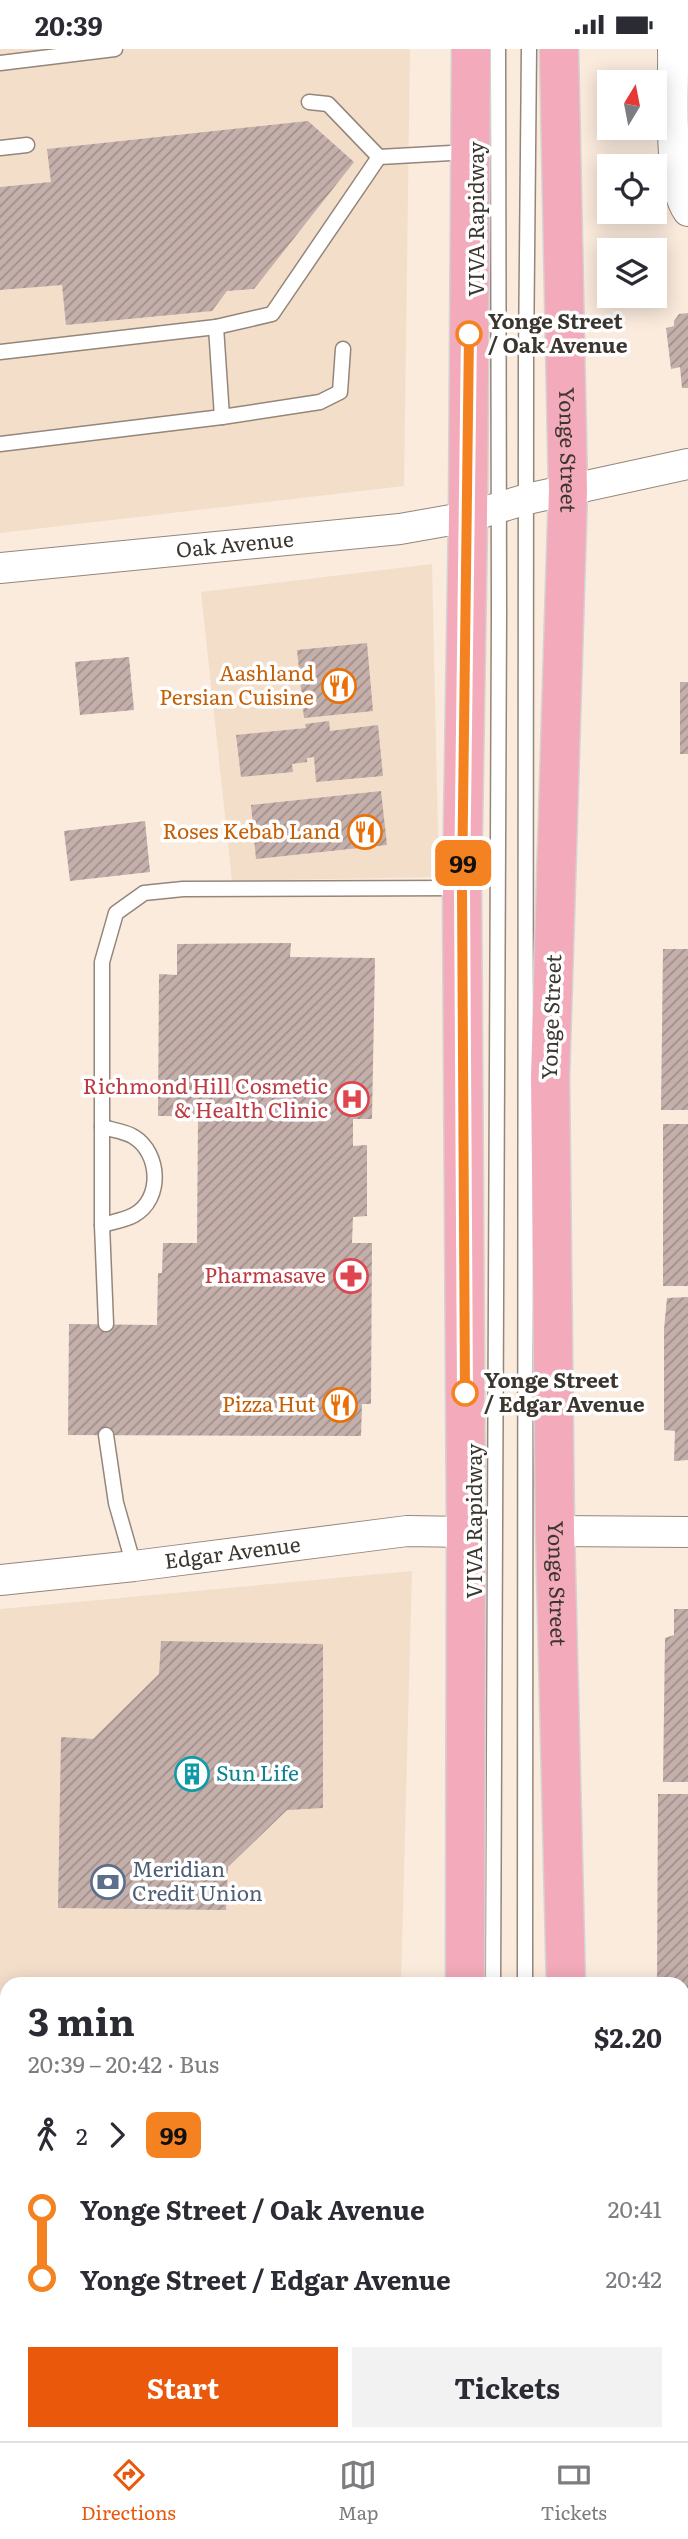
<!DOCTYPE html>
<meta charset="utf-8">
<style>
:root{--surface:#fff;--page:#f2f2f3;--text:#2b2b33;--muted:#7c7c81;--line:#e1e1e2;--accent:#ea580c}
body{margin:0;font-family:Literata,serif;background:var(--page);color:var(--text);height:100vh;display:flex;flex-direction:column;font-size:26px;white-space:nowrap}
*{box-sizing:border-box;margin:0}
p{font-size:23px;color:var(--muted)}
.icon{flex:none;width:38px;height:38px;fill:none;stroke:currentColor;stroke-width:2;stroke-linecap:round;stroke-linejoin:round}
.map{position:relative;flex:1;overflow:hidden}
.panel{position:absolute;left:0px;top:1928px;width:690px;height:464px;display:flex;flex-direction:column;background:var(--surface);border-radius:21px 21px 0 0;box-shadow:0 4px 18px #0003}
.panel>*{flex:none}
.badge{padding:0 14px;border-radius:10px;font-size:24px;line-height:46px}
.needle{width:46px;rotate:10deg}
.fabs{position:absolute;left:597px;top:21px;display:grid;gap:14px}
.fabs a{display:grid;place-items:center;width:70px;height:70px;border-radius:0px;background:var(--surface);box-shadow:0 4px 18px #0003;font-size:35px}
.map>.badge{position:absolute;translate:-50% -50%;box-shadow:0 0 0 4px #fff}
.legs{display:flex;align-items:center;gap:10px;height:77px;padding:0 28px;font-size:23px}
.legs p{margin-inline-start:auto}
.headline{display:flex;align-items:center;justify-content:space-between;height:119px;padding:0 28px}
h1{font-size:38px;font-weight:700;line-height:52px}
.cta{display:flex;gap:14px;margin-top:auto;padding:14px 28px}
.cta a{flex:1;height:80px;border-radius:0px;background:var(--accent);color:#fff;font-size:28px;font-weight:700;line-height:80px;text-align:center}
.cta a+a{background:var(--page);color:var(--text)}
ul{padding:0 28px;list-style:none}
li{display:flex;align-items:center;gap:24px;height:70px;font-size:26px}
li i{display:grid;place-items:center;width:10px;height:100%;margin:0 9px;background:currentColor}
li i::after{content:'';width:18px;height:18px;margin:-9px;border:5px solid;border-radius:50%;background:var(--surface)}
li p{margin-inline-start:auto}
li:first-child i{background:linear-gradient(#0000 50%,currentColor 0)}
li:last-child i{background:linear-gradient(currentColor 50%,#0000 0)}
.status{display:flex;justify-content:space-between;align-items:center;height:49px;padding:0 35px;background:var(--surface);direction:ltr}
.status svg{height:19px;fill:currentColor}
.tabs{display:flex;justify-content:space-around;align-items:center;height:98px;border-top:2px solid var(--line);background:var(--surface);font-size:19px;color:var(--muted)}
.tabs a{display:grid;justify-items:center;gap:4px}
.tabs .selected{color:var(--accent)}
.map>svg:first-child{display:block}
</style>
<div class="status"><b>20:39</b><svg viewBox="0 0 49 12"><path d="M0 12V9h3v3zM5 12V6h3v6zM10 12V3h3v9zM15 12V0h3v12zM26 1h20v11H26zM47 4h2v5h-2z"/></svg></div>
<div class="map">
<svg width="688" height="2392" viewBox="0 0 688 2392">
<defs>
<pattern id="park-crowns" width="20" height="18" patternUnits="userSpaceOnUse" patternTransform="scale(1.75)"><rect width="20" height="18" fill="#d5eab0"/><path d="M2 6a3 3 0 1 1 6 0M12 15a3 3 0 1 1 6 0" fill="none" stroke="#b8c998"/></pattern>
<pattern id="building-hatch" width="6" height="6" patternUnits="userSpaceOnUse" patternTransform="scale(1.75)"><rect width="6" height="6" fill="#c4afaa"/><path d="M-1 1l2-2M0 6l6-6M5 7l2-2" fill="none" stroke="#a08f8b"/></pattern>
</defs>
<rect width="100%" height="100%" fill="#fbebdd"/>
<!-- built -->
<g fill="#f3deca">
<path d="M0,0H410L404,437L0,484Z"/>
<path d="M432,515L439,828L232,832L201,543Z"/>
<path d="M412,1522L401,1935L7,1936V2385H391V2392H0V1560Z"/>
</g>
<!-- park -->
<path fill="url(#park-crowns)" d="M683,2366H688V2392H623V2385H682Z"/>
<!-- building -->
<g fill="url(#building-hatch)">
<path d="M308,72L354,113L254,240L227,242L212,262L66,276L62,236L0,241V138L51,133L47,100Z"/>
<path d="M688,264V339H682L680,318L671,320L666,279L674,277V272L679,265Z"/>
<path d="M367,594L373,662L304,669L297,601Z"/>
<path d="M129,608L134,661L80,666L75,613Z"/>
<rect x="680" y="633" width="8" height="72"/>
<path d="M329,672L330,682L378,676L383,727L316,733L314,708L307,709V713L292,715L293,723L241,728L236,686L306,679L305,675Z"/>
<path d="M381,742L387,796L256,810L251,756Z"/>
<path d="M145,772L150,823L70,832L64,782Z"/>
<path d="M291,894L290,908L375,909L372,1070H353V1097L367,1096V1167L353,1168L352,1194H372L371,1355H362L361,1387L68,1386L69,1275L157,1276L158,1224H162L163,1194H197L198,1067H158L159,925L177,926V895Z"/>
<path d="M663,900H688V1061H661Z"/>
<rect x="663" y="1075" width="25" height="162"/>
<path d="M688,1248V1411L674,1412L675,1382L664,1381V1280L667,1249Z"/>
<path d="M674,1560H688V1733H663L665,1589L674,1586Z"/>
<path d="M161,1592L323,1595V1759L287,1761L228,1818L226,1861L58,1859L61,1688L93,1690L159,1625Z"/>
<path d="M658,1745H688V1957H682V1936H657Z"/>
<rect x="682" y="1970" width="6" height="175"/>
<rect x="682" y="2176" width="6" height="181"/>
<path d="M0,2327H7V2385H114V2392H1Z"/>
</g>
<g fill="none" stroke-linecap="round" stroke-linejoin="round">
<!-- service casing -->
<g stroke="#94867a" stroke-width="17">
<g id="service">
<path d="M0,14L115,0"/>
<path d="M309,53L328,55L379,108L469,103"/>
<path d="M0,99L27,96"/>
<path d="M216,278L222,368"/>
<path d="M0,303L216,278L272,265L379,108"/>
<path d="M0,395L222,368L320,353L340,343L343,300"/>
<path d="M102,1078C112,1081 125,1082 134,1088C160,1104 163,1150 134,1166C125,1171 112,1173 102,1176"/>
<path d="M106,1275L102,1176V913L116,864L144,844L183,840L461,839"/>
<path d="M106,1386L116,1454L134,1517"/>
<path d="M493,1936L499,564L498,0"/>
<path d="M525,1936L526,311L529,0"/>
<path d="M508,2392V2385"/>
</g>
</g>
<!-- minor casing -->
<g stroke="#94867a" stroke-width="32">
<g id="minor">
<path d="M673,0C674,38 667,133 688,162"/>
<path id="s1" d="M0,519L400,480L468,468L527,450L688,415"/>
<path d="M555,1482L688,1483"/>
<path id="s2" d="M0,1531L134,1517L407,1482L466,1483"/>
</g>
</g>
<!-- primary casing -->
<g stroke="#d4d3d2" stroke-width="41">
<g id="primary">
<path id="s3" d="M559,0L568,441L550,1028L555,1482L566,1936"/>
<path d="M465,1936L466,1483L462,839L468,468L471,0"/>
<path d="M463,2392V2385"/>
<path d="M569,2392V2385"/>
</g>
</g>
<!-- service -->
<use href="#service" stroke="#fff" stroke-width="14"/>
<!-- minor -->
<use href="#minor" stroke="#fff" stroke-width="30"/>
<!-- primary -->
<use href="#primary" stroke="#f3aabb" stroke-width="38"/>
</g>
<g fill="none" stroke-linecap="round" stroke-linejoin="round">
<!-- line-1 casing -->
<g stroke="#fff" stroke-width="16">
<path id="line-1" d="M465,1344L462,839L469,285"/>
</g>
<!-- line-1 -->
<use href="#line-1" stroke="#f58220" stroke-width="10"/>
</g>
<!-- icons -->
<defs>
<g id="restaurant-ring" transform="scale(1.75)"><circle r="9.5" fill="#fff" stroke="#e8710a" stroke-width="1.5"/><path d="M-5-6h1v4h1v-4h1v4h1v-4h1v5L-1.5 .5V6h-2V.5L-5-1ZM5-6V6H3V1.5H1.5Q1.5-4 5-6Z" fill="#e8710a"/></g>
<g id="hospital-ring" transform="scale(1.75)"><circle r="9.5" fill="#fff" stroke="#e0444e" stroke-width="1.5"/><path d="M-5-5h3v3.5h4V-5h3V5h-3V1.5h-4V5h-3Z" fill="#e0444e"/></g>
<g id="pharmacy-ring" transform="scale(1.75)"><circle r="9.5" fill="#fff" stroke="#e0444e" stroke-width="1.5"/><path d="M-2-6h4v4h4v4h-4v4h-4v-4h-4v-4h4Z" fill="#e0444e"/></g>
<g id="building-ring" transform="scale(1.75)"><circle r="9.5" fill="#fff" stroke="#0f9aa8" stroke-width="1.5"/><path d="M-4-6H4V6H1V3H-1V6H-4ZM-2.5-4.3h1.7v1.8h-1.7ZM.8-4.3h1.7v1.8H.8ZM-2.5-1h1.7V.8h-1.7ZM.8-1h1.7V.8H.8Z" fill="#0f9aa8"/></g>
<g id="bank-ring" transform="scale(1.75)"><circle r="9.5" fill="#fff" stroke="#5c6f8a" stroke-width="1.5"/><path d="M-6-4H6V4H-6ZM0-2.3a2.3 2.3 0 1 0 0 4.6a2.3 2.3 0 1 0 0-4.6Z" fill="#5c6f8a"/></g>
</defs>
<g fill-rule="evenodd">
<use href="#restaurant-ring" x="339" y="637"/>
<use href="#restaurant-ring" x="365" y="783"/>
<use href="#hospital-ring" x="352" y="1050"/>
<use href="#pharmacy-ring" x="351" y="1227"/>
<use href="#restaurant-ring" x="340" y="1356"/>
<use href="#building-ring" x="192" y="1725"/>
<use href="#bank-ring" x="108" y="1833"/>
</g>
<!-- markers -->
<g fill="#fff" stroke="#f58220" stroke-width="3.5">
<circle cx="469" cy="285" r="12"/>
<circle cx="465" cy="1344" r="12"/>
</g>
<g text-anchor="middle" stroke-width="7" stroke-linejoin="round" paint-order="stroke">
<!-- street labels -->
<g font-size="21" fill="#3c3631" stroke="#fff">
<text transform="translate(477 170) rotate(-90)" y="7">VIVA Rapidway</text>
<text dy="7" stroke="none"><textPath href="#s3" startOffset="401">Yonge Street</textPath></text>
<text dy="7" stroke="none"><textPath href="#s1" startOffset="236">Oak Avenue</textPath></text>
<text transform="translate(552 968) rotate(-88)" y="7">Yonge Street</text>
<text transform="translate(475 1472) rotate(-90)" y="7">VIVA Rapidway</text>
<text dy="7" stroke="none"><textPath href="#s2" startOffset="234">Edgar Avenue</textPath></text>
<text dy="7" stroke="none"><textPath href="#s3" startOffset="1535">Yonge Street</textPath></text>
</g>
<!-- stop labels -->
<g font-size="21" font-weight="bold" fill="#3c3631" stroke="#fff" text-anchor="start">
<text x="488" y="280">Yonge Street<tspan x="488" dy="24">/ Oak Avenue</tspan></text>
<text x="484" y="1339">Yonge Street<tspan x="484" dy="24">/ Edgar Avenue</tspan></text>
</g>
<!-- food labels -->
<g font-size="21" fill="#c56008" stroke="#fff" text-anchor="end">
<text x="314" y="632">Aashland<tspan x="314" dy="24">Persian Cuisine</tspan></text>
<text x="340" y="790">Roses Kebab Land</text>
<text x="316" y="1363">Pizza Hut</text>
</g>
<!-- health labels -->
<g font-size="21" fill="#be3a42" stroke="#fff" text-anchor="end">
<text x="328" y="1045">Richmond Hill Cosmetic<tspan x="328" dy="24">&amp; Health Clinic</tspan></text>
<text x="326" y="1234">Pharmasave</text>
</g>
<!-- culture labels -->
<g font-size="21" fill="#0d838f" stroke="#fff" text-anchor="start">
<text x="216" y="1732">Sun Life</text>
</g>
<!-- service labels -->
<g font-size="21" fill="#4e5e75" stroke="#fff" text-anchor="start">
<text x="132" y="1828">Meridian<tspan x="132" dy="24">Credit Union</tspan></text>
</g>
</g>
</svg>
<div class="fabs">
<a><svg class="needle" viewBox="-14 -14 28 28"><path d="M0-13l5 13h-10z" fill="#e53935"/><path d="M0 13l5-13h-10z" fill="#7c7c81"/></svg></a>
<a><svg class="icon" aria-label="locate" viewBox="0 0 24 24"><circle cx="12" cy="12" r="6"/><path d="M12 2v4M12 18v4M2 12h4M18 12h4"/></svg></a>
<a><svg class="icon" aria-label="layers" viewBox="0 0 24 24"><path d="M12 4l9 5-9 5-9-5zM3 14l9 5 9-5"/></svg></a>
</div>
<b class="badge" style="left:463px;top:814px;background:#f58220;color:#111">99</b>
<section class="panel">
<div class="headline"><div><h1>3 min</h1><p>20:39 – 20:42 · Bus</p></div><b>$2.20</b></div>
<div class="legs"><svg class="icon" aria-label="walk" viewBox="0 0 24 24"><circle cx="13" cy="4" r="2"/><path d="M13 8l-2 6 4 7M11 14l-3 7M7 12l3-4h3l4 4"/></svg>2<svg class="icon" aria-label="forward" viewBox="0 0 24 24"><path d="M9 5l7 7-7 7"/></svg><b class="badge" style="background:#f58220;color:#111">99</b></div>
<ul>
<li><i style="color:#f58220"></i><b>Yonge Street / Oak Avenue</b><p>20:41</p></li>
<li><i style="color:#f58220"></i><b>Yonge Street / Edgar Avenue</b><p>20:42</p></li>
</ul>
<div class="cta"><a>Start</a><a>Tickets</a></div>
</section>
</div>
<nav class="tabs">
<a class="selected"><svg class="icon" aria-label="directions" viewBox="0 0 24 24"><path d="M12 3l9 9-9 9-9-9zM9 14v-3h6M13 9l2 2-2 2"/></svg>Directions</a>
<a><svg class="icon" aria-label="map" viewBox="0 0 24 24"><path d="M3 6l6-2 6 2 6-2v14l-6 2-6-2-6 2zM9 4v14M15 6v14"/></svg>Map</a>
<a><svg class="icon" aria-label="tickets" viewBox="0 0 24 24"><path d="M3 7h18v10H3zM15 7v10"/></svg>Tickets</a>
</nav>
